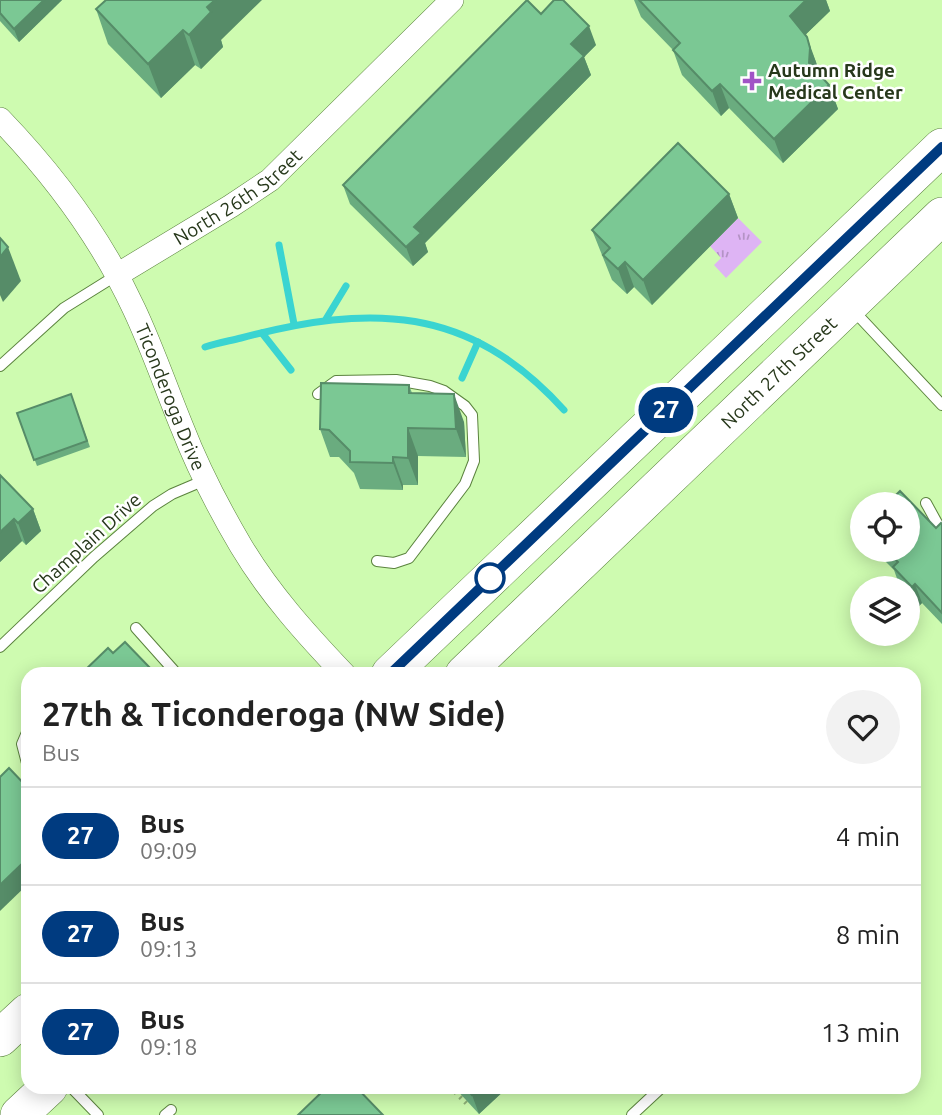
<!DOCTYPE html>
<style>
:root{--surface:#fff;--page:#f2f2f2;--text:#222;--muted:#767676;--line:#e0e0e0}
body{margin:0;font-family:Ubuntu,sans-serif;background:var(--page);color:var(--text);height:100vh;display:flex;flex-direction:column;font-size:26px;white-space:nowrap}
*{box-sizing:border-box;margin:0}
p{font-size:23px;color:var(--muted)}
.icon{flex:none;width:38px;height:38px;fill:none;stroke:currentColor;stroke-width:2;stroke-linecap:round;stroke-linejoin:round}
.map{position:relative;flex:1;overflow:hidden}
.details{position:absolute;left:21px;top:667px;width:900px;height:427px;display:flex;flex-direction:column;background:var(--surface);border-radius:21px;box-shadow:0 4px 18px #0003}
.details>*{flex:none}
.badge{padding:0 14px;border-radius:23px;font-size:24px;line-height:46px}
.tools{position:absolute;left:850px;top:492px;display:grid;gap:14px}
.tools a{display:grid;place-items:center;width:70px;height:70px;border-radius:50%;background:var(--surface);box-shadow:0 4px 18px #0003;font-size:35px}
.map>.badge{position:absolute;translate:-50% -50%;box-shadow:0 0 0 4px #fff}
.round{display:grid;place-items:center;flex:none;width:74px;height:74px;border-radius:37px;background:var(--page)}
.overview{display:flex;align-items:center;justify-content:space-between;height:119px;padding:0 21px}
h1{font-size:33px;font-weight:700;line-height:52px}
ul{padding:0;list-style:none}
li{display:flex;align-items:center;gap:21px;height:98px;padding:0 21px;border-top:2px solid var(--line)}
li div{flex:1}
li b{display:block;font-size:26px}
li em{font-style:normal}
li .badge{min-width:77px;font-weight:700;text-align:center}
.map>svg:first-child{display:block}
</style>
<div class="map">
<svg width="942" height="1115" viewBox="0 0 942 1115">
<defs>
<pattern id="park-tufts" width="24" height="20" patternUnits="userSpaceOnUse" patternTransform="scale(1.75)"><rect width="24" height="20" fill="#deb4f4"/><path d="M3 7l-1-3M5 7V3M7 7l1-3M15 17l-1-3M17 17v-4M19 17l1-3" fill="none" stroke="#b493c5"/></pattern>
</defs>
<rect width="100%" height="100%" fill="#cefbb0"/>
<!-- park -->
<path fill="url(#park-tufts)" d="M738,218L762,242L726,278L714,265L721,258L710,246Z"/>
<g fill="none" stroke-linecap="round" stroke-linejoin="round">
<!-- stream -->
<g stroke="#3ad4d1" stroke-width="7">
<path d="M279,245L294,324"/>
<path d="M326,319L346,286"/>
<path d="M262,333L291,370"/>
<path d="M205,347C217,343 229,341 241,338C370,304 468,304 564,410"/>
<path d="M462,378L478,342"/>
</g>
<!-- lane casing -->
<g stroke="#5b833e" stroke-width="12">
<g id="lane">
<path d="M853,310L942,405"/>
<path d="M0,366L64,308L117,275"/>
<path d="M318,394L336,381L396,380L430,386L444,391L465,406L472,415L474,461L465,484L409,558L394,563L377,561"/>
<path d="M926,503L942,532"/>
<path d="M136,628L177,674"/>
<path d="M0,647L94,557L153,506L172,494L205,480"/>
<path d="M28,730L22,744L28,767"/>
<path d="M71,1087L98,1115"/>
<path d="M165,1115L171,1110"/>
<path d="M632,1115L662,1087"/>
</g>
</g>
<!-- street casing -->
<g stroke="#5b833e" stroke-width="24">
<g id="street">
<path id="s1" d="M0,119C54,175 101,238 134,309C152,347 166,388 182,427C198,468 218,507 241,546C269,593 306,634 344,674"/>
<path id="s2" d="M117,275L231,206L270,180L452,0"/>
</g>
</g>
<!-- primary casing -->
<g stroke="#5b833e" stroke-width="38">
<g id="primary">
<path d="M390,674L942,147"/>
<path id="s3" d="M464,674L942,216"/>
<path d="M0,1038L28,1012"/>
<path d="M19,1115L49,1087"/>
</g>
</g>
<!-- path -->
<path stroke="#8eb077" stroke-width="4.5" stroke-dasharray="2 5" stroke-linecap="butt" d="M450,1087L469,1106"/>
<!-- lane -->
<use href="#lane" stroke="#fff" stroke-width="10"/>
<!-- street -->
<use href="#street" stroke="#fff" stroke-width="23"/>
<!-- primary -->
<use href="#primary" stroke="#fff" stroke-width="37"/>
</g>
<!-- wall -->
<g fill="#6aac7f">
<path d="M0,0H62L19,42L0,21Z"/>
<path d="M634,0H826L830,11L805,35L816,62L819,73L829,85L838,109L783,163L729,108L721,116L682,75L673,50L641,17Z"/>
<path d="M96,9L221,40L223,47L201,69L195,65L161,98L108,44Z"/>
<path d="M541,14L596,45L584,57L591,75L425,243L428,252L413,266L350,204L343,185Z"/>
<path d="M729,194L738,218L652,305L634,287L627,294L612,280L592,230Z"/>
<path d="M409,385L412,393L464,422L466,457L418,456V485H403V490L360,489L354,473L339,457H330L320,429Z"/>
<path d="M71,394L90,447L37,466L17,413Z"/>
<path d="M0,475L33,509L41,531L26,545L22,541L0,562Z"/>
<path d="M942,524V624L922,603L919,606L908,595V588H901L900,587L894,570L874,550H908Z"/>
<path d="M454,1087H508L479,1114Z"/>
</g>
<!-- shaded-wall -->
<g fill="#568c68">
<path d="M44,0H62L19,42L14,29Z"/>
<path d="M215,0H262L221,40L223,47L201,69L189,35L207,7Z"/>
<path d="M806,0H826L830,11L799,41L790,16Z"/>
<path d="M589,26L596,45L584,57L591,75L425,243L428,252L413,266L406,247L414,227L571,44Z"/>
<path d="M183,30L195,65L161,98L148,64Z"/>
<path d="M807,37L816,62L819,73L809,63Z"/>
<path d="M720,84L729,108L721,116L712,91Z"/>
<path d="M829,85L838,109L783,163L774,139Z"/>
<path d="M729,194L738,218L652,305L643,280Z"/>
<path d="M8,247L21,281L3,302L0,295V257Z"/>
<path d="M625,262L634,287L627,294L618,269Z"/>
<path d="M454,394L464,422L466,457L456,429Z"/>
<path d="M408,428L418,456V485L408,458Z"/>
<path d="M393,457L403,485V490L393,463Z"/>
<path d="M33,509L41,531L26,545L18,523Z"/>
<path d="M14,519L22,541L0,562V532Z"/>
<path d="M915,584L922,603L919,606L912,587Z"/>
<path d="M28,858V884L0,911V885Z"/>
<path d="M481,1087H508L479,1114L472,1095Z"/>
</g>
<!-- building -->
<g fill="#7bc894" stroke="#568c68" stroke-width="2">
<path d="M0,0H44L14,29L0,13Z"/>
<path d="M106,0H215L207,7L211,12L189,35L183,30L148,64L96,9Z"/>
<path d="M527,0L541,14L554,0H563L589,26L571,44L584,56L414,227L421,233L406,247L343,185Z"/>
<path d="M639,0H806L790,16L807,37L810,48L809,63L829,85L774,139L720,84L712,91L673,50L680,43Z"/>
<path d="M678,143L729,194L643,280L625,262L618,269L603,255L610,248L592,230Z"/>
<path d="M0,238L8,247L0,257Z"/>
<path d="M321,383L409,385V393L454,394L456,429L408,428V458L393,457V463L350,462V451L329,430L320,429Z"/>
<path d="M71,394L87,441L34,460L17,413Z"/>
<path d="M0,475L33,509L18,523L14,519L0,532Z"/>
<path d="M900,491L936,528L941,523L942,524V613L915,584L912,587L893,567L898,562L886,550H908V504H887Z"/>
<path d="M125,642L153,671L150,674H81L108,648L113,653Z"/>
<path d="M9,768L28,788V858L0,885V777Z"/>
<path d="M327,1087H356L383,1115H298Z"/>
<path d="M465,1087H481L472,1095Z"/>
</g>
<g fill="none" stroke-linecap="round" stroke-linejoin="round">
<!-- line casing -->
<g stroke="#fff" stroke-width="16">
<path id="line" d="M390,674L942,147"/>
</g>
<!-- line -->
<use href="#line" stroke="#003b80" stroke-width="10"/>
</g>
<!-- markers -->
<path fill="#a154c6" stroke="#fff" stroke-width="2.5" d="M748.5 70.5h7v7h7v7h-7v7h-7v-7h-7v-7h7z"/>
<circle fill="#fff" stroke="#003b80" stroke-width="3.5" cx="490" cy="578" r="14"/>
<g text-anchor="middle" stroke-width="5" stroke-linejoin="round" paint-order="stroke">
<!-- poi labels -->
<g font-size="19" font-weight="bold" fill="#27381b" stroke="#fff" text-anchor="start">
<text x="768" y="77">Autumn Ridge<tspan x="768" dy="22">Medical Center</tspan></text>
</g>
<!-- street labels -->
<g font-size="19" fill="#27381b" stroke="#fff">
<text dy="7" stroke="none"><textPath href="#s2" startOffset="144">North 26th Street</textPath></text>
<text dy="7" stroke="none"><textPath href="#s3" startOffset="436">North 27th Street</textPath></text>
<text dy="7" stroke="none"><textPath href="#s1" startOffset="329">Ticonderoga Drive</textPath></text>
<text transform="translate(86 543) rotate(-42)" y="7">Champlain Drive</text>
</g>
</g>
</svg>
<div class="tools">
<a><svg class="icon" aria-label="locate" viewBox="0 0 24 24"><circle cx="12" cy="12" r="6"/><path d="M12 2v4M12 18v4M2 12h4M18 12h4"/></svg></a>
<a><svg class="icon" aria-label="layers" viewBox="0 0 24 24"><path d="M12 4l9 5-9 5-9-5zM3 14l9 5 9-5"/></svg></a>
</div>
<b class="badge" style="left:666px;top:410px;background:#003b80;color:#fff">27</b>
<section class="details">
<div class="overview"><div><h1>27th &amp; Ticonderoga (NW Side)</h1><p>Bus</p></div><a class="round"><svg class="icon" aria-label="heart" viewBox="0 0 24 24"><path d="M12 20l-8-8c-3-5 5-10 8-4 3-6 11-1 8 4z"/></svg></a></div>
<ul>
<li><span class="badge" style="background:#003b80;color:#fff">27</span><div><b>Bus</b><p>09:09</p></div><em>4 min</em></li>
<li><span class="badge" style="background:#003b80;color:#fff">27</span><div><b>Bus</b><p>09:13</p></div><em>8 min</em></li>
<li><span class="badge" style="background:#003b80;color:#fff">27</span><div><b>Bus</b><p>09:18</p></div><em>13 min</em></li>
</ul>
</section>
</div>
